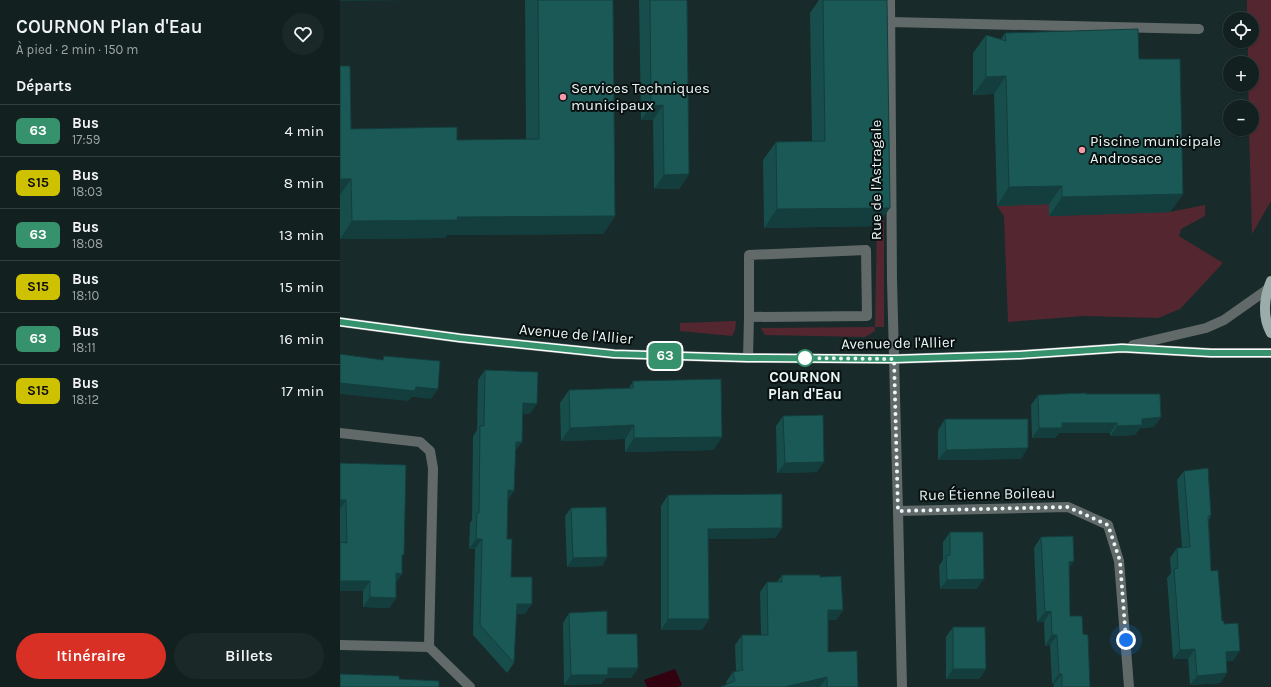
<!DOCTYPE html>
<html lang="fr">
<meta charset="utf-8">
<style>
:root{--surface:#12201f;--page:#1b2828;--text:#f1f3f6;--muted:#9ca3a4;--line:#313e3d;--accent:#d93025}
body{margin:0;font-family:Karla,sans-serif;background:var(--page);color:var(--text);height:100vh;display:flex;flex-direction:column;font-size:15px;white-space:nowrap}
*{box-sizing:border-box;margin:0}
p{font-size:13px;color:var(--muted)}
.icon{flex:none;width:22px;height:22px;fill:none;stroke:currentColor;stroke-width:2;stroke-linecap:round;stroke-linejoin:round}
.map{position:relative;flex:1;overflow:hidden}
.drawer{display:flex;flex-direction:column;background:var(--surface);width:340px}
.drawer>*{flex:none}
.badge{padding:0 8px;border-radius:6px;font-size:14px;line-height:26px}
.tools{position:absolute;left:883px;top:12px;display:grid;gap:8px}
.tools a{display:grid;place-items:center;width:36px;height:36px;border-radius:50%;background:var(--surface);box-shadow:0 1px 3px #0004,0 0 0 1px var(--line);font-size:20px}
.you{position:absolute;width:20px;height:20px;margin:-10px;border:3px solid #fff;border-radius:50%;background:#1a73e8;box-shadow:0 0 0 6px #1a73e833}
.map>.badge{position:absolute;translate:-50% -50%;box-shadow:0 0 0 2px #fff}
h2{padding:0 16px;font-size:15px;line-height:36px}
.round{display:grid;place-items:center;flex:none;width:42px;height:42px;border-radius:21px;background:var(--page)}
.overview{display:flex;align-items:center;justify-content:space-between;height:68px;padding:0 16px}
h1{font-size:19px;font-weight:600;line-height:30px}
.button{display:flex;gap:8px;margin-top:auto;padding:8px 16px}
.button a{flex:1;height:46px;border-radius:24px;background:var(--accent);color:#fff;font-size:16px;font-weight:600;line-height:46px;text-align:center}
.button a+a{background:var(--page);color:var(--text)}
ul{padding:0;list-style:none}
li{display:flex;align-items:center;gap:12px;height:52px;padding:0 16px;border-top:1px solid var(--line)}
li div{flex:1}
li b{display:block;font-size:15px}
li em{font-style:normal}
li .badge{min-width:44px;font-weight:700;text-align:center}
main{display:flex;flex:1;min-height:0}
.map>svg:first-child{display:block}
</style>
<main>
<section class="drawer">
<div class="overview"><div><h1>COURNON Plan d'Eau</h1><p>À pied · 2 min · 150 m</p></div><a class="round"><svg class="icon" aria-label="heart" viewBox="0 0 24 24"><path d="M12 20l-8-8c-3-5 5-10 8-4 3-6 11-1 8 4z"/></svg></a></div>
<h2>Départs</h2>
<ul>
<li><span class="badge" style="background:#36916d;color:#fff">63</span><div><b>Bus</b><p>17:59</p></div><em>4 min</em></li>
<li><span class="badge" style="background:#cec200;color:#111">S15</span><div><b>Bus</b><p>18:03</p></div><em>8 min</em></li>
<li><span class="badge" style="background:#36916d;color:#fff">63</span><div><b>Bus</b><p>18:08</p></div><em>13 min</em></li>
<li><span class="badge" style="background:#cec200;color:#111">S15</span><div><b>Bus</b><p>18:10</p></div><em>15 min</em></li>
<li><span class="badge" style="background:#36916d;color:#fff">63</span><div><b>Bus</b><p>18:11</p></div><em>16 min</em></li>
<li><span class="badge" style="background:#cec200;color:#111">S15</span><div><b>Bus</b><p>18:12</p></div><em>17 min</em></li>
</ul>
<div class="button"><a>Itinéraire</a><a>Billets</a></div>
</section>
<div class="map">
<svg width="931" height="687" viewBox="0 0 931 687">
<rect width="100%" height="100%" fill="#182a29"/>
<!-- green -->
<g fill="#542730">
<path d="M907,0H931V201L912,234L909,129H912V107H909L908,85H912V63H908V41H912V19H907Z"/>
<path d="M709,204L710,216L830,212L865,205V216L841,229L839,236L883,263L840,309L818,318L744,316L668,322L664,216L657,206Z"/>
<path d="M537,220H544V327H535V331L525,337L425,335L421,328L535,327Z"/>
<path d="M396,321L395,330L392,336L340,331V323Z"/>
</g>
<!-- water -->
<path fill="#320210" d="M335,669L342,685L337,687H307L304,680Z"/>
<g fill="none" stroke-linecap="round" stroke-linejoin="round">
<!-- minor -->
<g stroke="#616969" stroke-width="10">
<path d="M550,0L552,280L558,511L728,507L768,525L779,561L789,687"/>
<path d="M550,22L859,29"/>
<path d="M0,322L120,338L274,354L408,358L554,359L679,355L782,348L871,353H931"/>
<path d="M793,345L866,328L884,320L928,289"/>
<path d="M408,358L409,317L527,316L526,250L409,255V317"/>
<path d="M0,433L80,442L90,451L93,468L89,647"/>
<path d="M558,511L562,687"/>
<path d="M0,645L89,647"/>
<path d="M89,647L130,687"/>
</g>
<!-- major -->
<path stroke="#9aadab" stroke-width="10" d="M931,281C924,297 922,317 931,333"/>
</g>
<!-- wall -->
<g fill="#174d4b">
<path d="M185,0H273L275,216L263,234L107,235L105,238L0,239V66L11,129L117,140L186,139Z"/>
<path d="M299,0H347L349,174L339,189H314L313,120H301Z"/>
<path d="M479,0H547L537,226L424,228L423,160L436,142L472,141L470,13Z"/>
<path d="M665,33L799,59L843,194L830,212L709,216V204L657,206L654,94L633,95V53L646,35L661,39Z"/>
<path d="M145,370L190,414L182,413V442L175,451L174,491L168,499L167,539L171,577L185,614H176L174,663L167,673L133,635L135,549H129L130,523L132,520L133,436L137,430L138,380Z"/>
<path d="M293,381L382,437L373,450L285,452V439L221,441L220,403L229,390L289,388Z"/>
<path d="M746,394L821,417L814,427L800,428L795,435L770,436V433H719L715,438H692L691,405L698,395Z"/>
<path d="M443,416L477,472L437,473L436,426Z"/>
<path d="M605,419L681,459L598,460V430Z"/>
<path d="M0,463L62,557V574L56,582V598L49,608L23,607V591H0Z"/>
<path d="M844,471L871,515L869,520L871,571L882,621L884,624L893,661H886L887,673L880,683L850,685L848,659H833L827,578L831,573L830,558L837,548H842L837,480Z"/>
<path d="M328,495L442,528L435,538L368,539L369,619L362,630H321V506Z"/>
<path d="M231,508L267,557L262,566L227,567L225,516Z"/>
<path d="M610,532L637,589H600L599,566L603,560V542Z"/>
<path d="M701,537L729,568L730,616L743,634L750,687H714V684H712L710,645L705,646L704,622H697L694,548Z"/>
<path d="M442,575L480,577L503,610L496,620H488V652L518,687H480L387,685L386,682L393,672H396L395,645L402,635H421L420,592L427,582H437Z"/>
<path d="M229,613L267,634L298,668L291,678H266L261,684L224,685L223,623Z"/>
<path d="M613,627L646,669L639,679H606V637Z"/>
</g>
<!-- shaded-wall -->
<g fill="#133e3d">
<path d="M0,0H75L0,1Z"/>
<path d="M666,76L654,94L633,95L646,77Z"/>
<path d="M323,105L313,120H301L311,106Z"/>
<path d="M349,174L339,189H314L324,175Z"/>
<path d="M0,179H11L0,195Z"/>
<path d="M722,186L709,204L657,206L669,187Z"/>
<path d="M843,194L830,212L709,216L722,197Z"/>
<path d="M550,208L537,226L424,228L437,209Z"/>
<path d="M275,216L263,234L107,235L105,238L0,239L12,221L117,217Z"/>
<path d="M0,383L76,387L98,389L91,399L72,397L68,401L0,394Z"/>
<path d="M183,403L197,404L190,414L176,413Z"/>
<path d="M821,417L814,427L800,428L795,435L770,436L777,426L802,419Z"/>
<path d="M722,423H777L770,433H719L715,438H692L699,428Z"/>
<path d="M294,425L285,439L221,441L230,428Z"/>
<path d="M382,437L373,450L285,452L294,438Z"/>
<path d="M176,442H182L175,452Z"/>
<path d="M688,448L681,459L598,460L606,450Z"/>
<path d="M484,462L477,472L437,473L445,463Z"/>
<path d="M168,490L174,491L167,501Z"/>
<path d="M0,500H6L0,509Z"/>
<path d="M442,528L435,538L361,539L368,529Z"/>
<path d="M136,539H142L135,549H129Z"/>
<path d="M267,557L262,566L227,567L233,558Z"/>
<path d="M734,561L727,572L729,562Z"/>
<path d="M56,573L62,574L55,584Z"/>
<path d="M644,579L637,589H600L607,580Z"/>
<path d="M0,581H30L23,591H0Z"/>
<path d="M30,597L56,598L49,608L23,607Z"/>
<path d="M177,604H192L185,614H170Z"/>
<path d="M488,610H503L496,620H481Z"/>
<path d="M711,611L704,622H697L705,612Z"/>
<path d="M328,619H369L362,630H321Z"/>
<path d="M712,635H717L710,645L705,646Z"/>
<path d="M855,649L848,659H833L840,650Z"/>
<path d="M900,651L893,661L879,662L886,652Z"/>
<path d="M268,668H298L291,678H266L261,684L224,685L231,675Z"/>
<path d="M613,669H646L639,679H606Z"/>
<path d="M887,673L880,683L850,685L857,676Z"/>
<path d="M719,674H722L714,684H712Z"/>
<path d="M487,677L480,687H445Z"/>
</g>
<!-- building -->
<g fill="#1b5957" stroke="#133e3d">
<path d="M198,0H273L275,216L117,217L118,220L12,221L11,179H0V66H10L11,129L117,127V140L199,139Z"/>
<path d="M310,0H347L349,174L324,175L323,105L311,106Z"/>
<path d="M483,0H547L550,208L437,209L436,142L485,141Z"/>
<path d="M798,29L799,59H840L843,194L722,197V186L669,187L666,76L646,77V35L666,41L665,33Z"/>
<path d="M0,354L43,360L44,356L100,361L98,389L76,387L75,391L0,383Z"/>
<path d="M145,370L198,372L197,404L183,403L182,442H176L174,491L168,490L167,539H172L171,577H192V604H177L174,663L140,625L142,539H136L137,513H139L140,426H144Z"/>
<path d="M381,379L382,437L294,438V425L230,428L229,390L293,388V381Z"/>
<path d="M746,393V394H820L821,417L802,419V425L777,426V423H722V428H699L698,395Z"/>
<path d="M483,415L484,462L445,463L443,416Z"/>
<path d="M605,419H688V448L606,450Z"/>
<path d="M0,463L66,465L64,555H62V574L56,573V598L30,597V581H0V542L7,543L6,500H0Z"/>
<path d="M868,468L871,515L868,516L871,571L878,570L882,621H884V624L898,623L900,651L886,652L887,673L857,676L855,649L840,650L834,569L838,568L837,548L850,547L844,471Z"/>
<path d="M442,494V528L368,529L369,619H328V495Z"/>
<path d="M266,507L267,557L233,558L231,508Z"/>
<path d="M610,532H643L644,579L607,580L606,556L610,555Z"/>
<path d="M733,536L734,561L729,562L730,616H742L743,634L748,635L750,687H722V674H719L717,635H712L711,611L705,612L701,537Z"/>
<path d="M442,575H480V577L501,576L503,610H488V652L517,651L518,687H487V677L445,687H380L395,681L393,672L403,670L402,665V635H428L427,582H442Z"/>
<path d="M267,611V634H297L298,668H268V675H231L229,613Z"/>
<path d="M613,627H645L646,669H613Z"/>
<path d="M0,674L59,676V679L99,681V687H0Z"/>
</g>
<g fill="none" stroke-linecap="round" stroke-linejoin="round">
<!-- line casing -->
<g stroke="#fff" stroke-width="9">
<path id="line" d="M0,322L120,338L274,354L408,358L554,359L679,355L782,348L871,353H931"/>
</g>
<!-- line -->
<use href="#line" stroke="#36916d" stroke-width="6"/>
<!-- walk -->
<path stroke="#eaf6f5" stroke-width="4" stroke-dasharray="0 7.2" d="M465,358L554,359L558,511L728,507L768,525L780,561L786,640"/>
</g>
<!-- markers -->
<g fill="#f39aa9" stroke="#091111" stroke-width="1.5">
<circle cx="223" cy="97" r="4"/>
<circle cx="742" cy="150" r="4"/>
</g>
<circle fill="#fff" stroke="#36916d" stroke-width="2" cx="465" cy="358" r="8"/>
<g text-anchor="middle" stroke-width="4" stroke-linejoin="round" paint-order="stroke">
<!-- poi labels -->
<g font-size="15" fill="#eaf6f5" stroke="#091111" text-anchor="start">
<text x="231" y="93">Services Techniques<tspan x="231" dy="17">municipaux</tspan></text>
<text x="750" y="146">Piscine municipale<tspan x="750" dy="17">Androsace</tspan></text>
</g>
<!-- street labels -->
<g font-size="15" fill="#eaf6f5" stroke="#091111">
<text transform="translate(536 180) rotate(-90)" y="5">Rue de l'Astragale</text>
<text transform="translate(236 334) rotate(5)" y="5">Avenue de l'Allier</text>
<text transform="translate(558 343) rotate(-1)" y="5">Avenue de l'Allier</text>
<text transform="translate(647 494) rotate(-1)" y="5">Rue Étienne Boileau</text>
</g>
<!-- stop labels -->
<g font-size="15" font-weight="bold" fill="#eaf6f5" stroke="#091111">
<text x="465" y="382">COURNON<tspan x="465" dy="17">Plan d'Eau</tspan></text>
</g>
</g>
</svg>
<div class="tools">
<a><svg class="icon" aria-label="locate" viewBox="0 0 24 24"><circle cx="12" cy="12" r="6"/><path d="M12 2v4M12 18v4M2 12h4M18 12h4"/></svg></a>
<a>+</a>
<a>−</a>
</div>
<div class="you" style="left:786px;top:640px"></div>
<b class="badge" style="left:325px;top:356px;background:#36916d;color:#fff">63</b>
</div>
</main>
